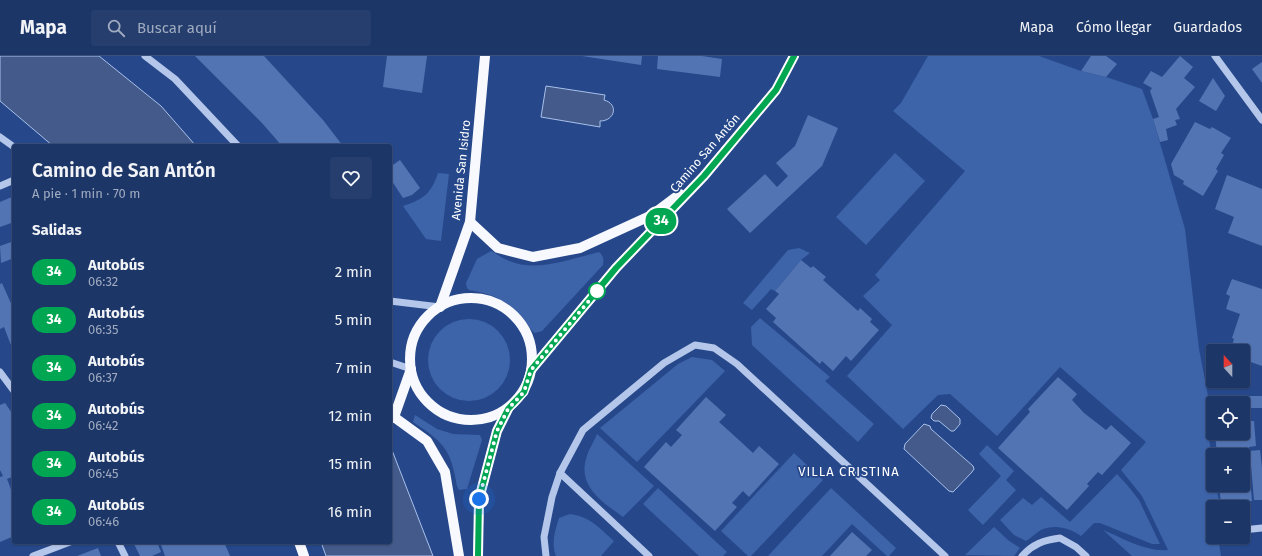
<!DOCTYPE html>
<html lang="es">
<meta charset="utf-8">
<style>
:root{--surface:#1c3668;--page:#253e6e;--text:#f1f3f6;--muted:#a0abc0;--line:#3a507c}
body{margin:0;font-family:"Fira Sans",sans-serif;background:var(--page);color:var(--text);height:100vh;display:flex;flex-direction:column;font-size:15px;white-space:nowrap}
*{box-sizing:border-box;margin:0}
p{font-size:13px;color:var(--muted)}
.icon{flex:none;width:22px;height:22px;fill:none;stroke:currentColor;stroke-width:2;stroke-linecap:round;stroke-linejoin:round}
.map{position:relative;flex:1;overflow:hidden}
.details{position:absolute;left:12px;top:88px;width:380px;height:400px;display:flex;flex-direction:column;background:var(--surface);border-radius:4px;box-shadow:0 1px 3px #0004,0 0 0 1px var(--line)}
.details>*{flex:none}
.badge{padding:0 8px;border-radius:13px;font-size:14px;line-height:26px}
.needle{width:26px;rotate:339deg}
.controls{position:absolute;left:1206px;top:288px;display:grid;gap:8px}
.controls a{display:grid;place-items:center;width:44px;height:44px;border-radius:4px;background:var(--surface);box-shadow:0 1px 3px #0004,0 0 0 1px var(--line);font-size:20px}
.you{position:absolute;width:20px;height:20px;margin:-10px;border:3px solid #fff;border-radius:50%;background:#1a73e8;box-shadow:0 0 0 6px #1a73e833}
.map>.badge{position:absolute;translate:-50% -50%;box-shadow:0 0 0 2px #fff}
h2{padding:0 20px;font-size:15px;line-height:36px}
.round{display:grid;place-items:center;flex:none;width:42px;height:42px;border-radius:4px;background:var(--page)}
.summary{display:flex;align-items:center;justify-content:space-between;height:68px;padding:0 20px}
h1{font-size:19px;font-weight:600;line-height:30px}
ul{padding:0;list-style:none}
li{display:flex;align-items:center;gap:12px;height:48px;padding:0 20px}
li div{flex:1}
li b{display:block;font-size:15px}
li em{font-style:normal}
li .badge{min-width:44px;font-weight:700;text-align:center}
header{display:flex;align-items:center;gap:24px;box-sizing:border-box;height:56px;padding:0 20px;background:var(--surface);border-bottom:1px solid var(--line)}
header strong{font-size:19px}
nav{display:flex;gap:22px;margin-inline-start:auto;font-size:14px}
.search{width:280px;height:36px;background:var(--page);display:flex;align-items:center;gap:10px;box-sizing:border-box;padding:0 14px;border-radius:4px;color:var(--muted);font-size:15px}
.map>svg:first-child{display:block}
</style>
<header>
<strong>Mapa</strong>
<div class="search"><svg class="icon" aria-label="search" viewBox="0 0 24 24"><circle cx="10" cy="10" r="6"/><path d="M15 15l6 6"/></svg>Buscar aquí</div>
<nav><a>Mapa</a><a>Cómo llegar</a><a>Guardados</a></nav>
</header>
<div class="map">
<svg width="1262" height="500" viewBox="0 0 1262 500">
<rect width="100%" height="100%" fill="#26488b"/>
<!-- green -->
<g fill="#3d63a9">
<path d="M928,0H1039L1081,15L1106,21L1142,33L1153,63L1185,173L1199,293L1208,340L1207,370L1213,409V429H1216L1220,451H1213V481H1225V486L1219,487L1221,500H1132L1103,474C1123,482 1145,496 1168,494L1142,440L1121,414L1146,386L1060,311L997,380L950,338L938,339L903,373L847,320L892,269L863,240L880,224L875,219L965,115L893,55L901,47Z"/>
<path d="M895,97L925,125L866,189L836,161Z"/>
<path d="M438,117L449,118L441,185L426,183L403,150C424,143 431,138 438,117Z"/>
<path d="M799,192L810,197L801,204L775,235L771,233L752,254L743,247L788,194Z"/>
<path d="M491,195C496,197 500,201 505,203C535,218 569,203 599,196C603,199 604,203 603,209L542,275L535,277L532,275C514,250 501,239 469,234L467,232L466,227L477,203Z"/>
<path d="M760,262L830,321L825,325L874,368L858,386L752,289L751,271Z"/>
<circle cx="469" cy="304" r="41"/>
<path d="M692,301L712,304L725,315L637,406L600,372L678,308Z"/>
<path d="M415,359L437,373L453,378L480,379L482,384L467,433L459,434L457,430C455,420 453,409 449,400C442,384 426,375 413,366Z"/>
<path d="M597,378L654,430L623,461C604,447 578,431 586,403C588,394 594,386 597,378Z"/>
<path d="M987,389L1014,415L1006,424L1016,434L983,469L968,454L1001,420L979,398Z"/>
<path d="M794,397L823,424L751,500H748L721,475Z"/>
<path d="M1117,418L1128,430L1139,444L1160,488H1152L1100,467H1094L1081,480C1069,472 1056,468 1041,474C1036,477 1031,482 1026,485L1014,479L1000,464L1023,442L1032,449L1041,441L1070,466Z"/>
<path d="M658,432L727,496L723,500H699L643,448Z"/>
<path d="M831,432L896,492L889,500H887L852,468L822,500H768Z"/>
<path d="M570,458C591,461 599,472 614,485L601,500H556C551,487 555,475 559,462Z"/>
<path d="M994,471L1008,484L1020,492L1014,500L965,499Z"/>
</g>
<!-- water -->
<g fill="#435a8b" stroke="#a8c0ea">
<path d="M0,0H99L161,50L196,90H53L0,45Z"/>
<path d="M546,30L605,39L604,44C619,48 615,65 600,65V71L541,61Z"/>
<path d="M941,349L946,350L960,363V368L954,375H951L939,365H934L931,362L932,358Z"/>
<path d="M924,368L930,370L931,373L973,410L974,413L972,416L953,436L949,435L904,393L905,388Z"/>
<path d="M390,389L433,500H326L321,486H390Z"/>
</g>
<!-- building -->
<g fill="#5374b3">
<path d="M195,0H264L323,64L343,90H282L262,67Z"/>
<path d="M387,0H427L422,37L383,31Z"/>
<path d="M582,0H642L641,9Z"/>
<path d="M658,0H702L722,3L720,21L657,13Z"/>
<path d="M1091,0H1106L1117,8L1106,21L1081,15Z"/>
<path d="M1180,0L1193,11L1184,22L1195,31L1176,53L1180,63L1175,64L1177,69L1166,73L1168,84L1160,86L1153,63L1159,61L1150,35L1152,32L1143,27L1151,15L1162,21Z"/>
<path d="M1262,6V27L1252,13Z"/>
<path d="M1213,22L1225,40L1216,55L1199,45Z"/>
<path d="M808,59L838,72L822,110L750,177L727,153L765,118L777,131L788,120L776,107L795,90Z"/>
<path d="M1195,66L1210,73L1212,71L1231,82L1221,97L1224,99L1216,113L1218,115L1203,140L1183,128L1184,125L1174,119L1171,108Z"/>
<path d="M400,104L420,132L412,139L403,142L390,122V111Z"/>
<path d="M1227,119L1262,133V190L1228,177L1234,161L1215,153Z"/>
<path d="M14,140V166L0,171V146Z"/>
<path d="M14,185V202L1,207L0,190Z"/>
<path d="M801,204L811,212L813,210L826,221L823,224L858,255L860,252L872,263L870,266L879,274L851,305L846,300L833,315L822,305L820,308L773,266L776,262L766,253L779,238L775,235Z"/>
<path d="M1232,223L1262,233V310L1245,304L1243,308V295H1234V294L1231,293L1234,283L1232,282L1240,258L1226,253L1230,240L1226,238Z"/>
<path d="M2,227L13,252H14V297L4,271L0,273V228Z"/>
<path d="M1058,321L1077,338L1072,344L1084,357L1106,374L1111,369L1131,387L1102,419L1098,416L1087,428L1089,430L1067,454L998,392L1030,356L1028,353Z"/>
<rect x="1249" y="340" width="13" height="12"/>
<path d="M706,341L726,359L719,366L740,385L753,397L759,390L779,408L749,441L743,435L732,447L737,451L715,475L644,411L666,386L671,391L682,379L676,374Z"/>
<path d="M5,347L14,360V420L7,423L14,441V480L0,486V421L3,420L0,414V349Z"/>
<path d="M1243,365H1254L1256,390L1249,391V395L1260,394L1262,412V444H1254L1250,398L1217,399L1215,377H1243Z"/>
<path d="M1249,413L1252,445L1221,448L1219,429H1243V414Z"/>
<path d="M852,476L872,494L866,500H830Z"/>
<path d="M133,486H157L161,496L152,500H140Z"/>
<path d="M160,486H224L230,500H165Z"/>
<path d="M98,492L101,500H77Z"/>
</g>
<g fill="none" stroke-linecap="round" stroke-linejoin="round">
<!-- minor -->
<g stroke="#b4c7ea" stroke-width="7">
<path d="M145,0L175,23L238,90"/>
<path d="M1215,0L1262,64"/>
<path d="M0,81L14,91"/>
<path d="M0,130L14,124"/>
<path d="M390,245L440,251"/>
<path d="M390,306L411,313"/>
<path d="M0,316L14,335"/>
<path d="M560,417L649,500"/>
<path d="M1243,474L1262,472"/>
<path d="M118,486L125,500"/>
<path d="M33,500L70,486"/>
<path d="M546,500L544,481L552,441L560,417L583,374L664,307L695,289L714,292L737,308L945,500"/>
<path d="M1022,500C1033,488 1044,484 1060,482L1076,491L1086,500"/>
</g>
<!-- major -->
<g stroke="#f7f9fe" stroke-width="10">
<path d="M470,166L498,192L533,201L580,192L652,159L680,138"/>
<circle cx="471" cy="303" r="61"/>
<path d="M440,251L470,166L485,0"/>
<path d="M531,314L616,212L704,120L776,34L794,0"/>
<path d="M394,361L427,385L445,416L459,500"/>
<path d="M390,363L394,361L411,313"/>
<path d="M299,486L304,500"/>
<path d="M478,500L479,443L497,375L508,353"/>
</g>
</g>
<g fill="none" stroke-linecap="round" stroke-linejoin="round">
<!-- line casing -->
<g stroke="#fff" stroke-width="9">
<path id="line" d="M478,500L479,443L497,375L508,353L524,336L531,314L616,212L704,120L776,34L794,0"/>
</g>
<!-- line -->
<use href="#line" stroke="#00a651" stroke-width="6"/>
<!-- walk -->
<path stroke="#fff" stroke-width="4" stroke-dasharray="0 7.2" d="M479,443L497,375L508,353L524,336L531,314L598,234L597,235"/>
</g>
<!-- markers -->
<circle fill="#fff" stroke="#00a651" stroke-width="2" cx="597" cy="235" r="8"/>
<g text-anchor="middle" stroke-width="3.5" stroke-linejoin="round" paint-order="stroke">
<!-- street labels -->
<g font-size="12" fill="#fff" stroke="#26488b">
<text transform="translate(705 97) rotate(-49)" y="4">Camino San Antón</text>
<text transform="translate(461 114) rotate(-84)" y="4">Avenida San Isidro</text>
</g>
<!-- neighbourhood labels -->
<g font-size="13" letter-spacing="1" fill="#fff" stroke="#26488b">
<text x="849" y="420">VILLA CRISTINA</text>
</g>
</g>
</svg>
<div class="controls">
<a><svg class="needle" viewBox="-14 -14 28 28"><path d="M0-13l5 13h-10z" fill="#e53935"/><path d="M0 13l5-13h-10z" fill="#a0abc0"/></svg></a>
<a><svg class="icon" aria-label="locate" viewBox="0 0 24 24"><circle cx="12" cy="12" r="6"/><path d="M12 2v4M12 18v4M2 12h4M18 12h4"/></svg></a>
<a>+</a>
<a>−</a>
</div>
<div class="you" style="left:479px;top:443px"></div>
<b class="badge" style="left:661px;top:165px;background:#00a651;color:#fff">34</b>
<section class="details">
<div class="summary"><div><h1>Camino de San Antón</h1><p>A pie · 1 min · 70 m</p></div><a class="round"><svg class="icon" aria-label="heart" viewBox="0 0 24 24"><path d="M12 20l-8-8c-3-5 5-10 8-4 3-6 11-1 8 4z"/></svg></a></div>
<h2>Salidas</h2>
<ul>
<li><span class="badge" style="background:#00a651;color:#fff">34</span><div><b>Autobús</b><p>06:32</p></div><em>2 min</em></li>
<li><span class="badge" style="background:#00a651;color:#fff">34</span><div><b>Autobús</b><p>06:35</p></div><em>5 min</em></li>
<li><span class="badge" style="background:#00a651;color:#fff">34</span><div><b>Autobús</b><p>06:37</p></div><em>7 min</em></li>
<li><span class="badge" style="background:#00a651;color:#fff">34</span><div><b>Autobús</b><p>06:42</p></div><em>12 min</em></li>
<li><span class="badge" style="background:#00a651;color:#fff">34</span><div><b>Autobús</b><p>06:45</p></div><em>15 min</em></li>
<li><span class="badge" style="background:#00a651;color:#fff">34</span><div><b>Autobús</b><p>06:46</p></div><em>16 min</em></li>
</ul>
</section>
</div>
